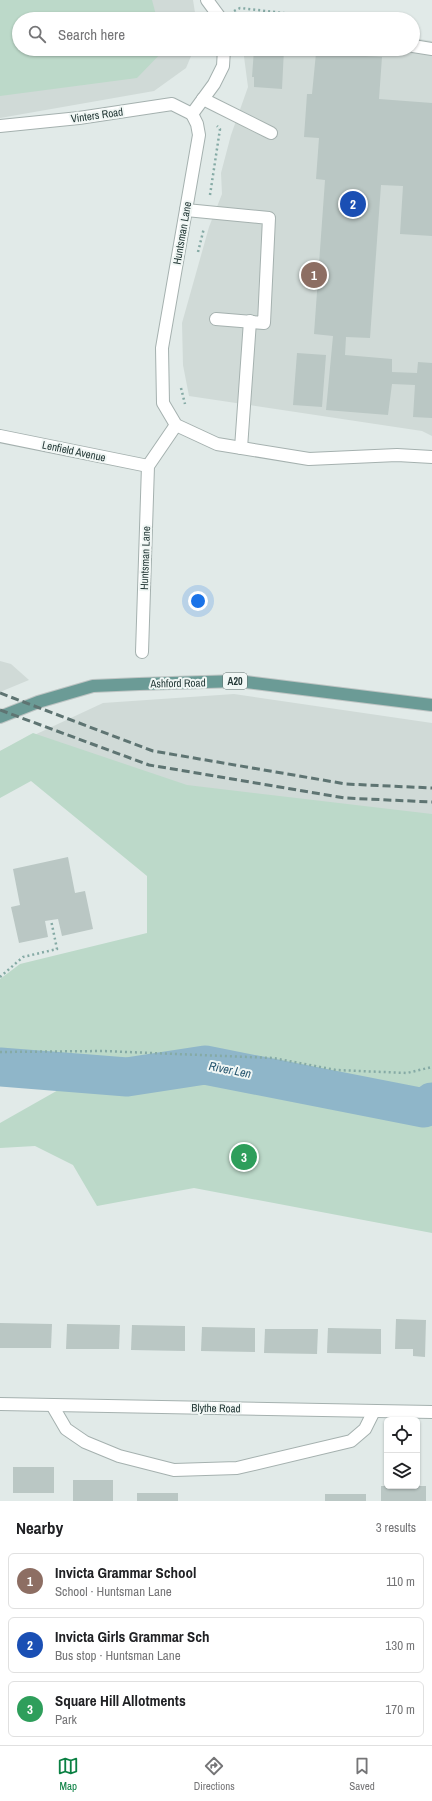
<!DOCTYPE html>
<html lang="en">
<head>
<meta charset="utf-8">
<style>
  body { margin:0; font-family:"Archivo Narrow",sans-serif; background:#f2f2f2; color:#202124 }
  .controls { position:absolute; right:12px; bottom:12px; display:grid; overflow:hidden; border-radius:6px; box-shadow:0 1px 3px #0004 }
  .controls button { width:36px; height:36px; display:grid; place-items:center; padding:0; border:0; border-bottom:1px solid #e0e0e0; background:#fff; color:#202124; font:20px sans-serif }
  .you { position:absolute; left:198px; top:601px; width:14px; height:14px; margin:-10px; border:3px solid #fff; border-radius:50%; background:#1a73e8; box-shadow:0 0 0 6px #1a73e833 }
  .badge { display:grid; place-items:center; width:26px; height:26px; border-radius:50%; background:#0b8043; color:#fff; font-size:13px; font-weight:700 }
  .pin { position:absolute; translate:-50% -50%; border:2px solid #fff; box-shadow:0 1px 4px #0006 }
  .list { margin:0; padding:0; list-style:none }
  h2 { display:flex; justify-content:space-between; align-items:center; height:52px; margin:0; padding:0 16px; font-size:17px }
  h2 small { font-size:13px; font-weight:400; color:#757577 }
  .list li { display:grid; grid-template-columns:26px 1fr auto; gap:12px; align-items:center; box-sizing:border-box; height:56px; margin:0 8px 8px; padding:0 8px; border:1px solid #e0e0e0; border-radius:6px }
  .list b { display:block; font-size:15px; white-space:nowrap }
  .list p { margin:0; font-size:13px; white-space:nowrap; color:#757577 }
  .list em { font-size:13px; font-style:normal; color:#757577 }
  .icon { flex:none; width:22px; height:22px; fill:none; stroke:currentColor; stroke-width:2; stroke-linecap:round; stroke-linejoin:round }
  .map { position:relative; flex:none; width:432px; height:1501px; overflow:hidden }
  .search { position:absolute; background:#fff; box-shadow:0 1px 3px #0004; left:12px; right:12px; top:12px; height:44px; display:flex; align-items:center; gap:10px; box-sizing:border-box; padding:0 14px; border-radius:22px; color:#757577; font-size:15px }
  .sheet { height:244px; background:#fff }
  nav { display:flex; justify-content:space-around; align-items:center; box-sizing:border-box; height:56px; border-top:1px solid #e0e0e0; background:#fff; font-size:11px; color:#757577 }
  nav a { display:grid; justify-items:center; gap:2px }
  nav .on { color:#0b8043 }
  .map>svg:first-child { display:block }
  .built { fill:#d0dad7 }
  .green { fill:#bcd9c9 }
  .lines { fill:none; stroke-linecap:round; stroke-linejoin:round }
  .river { stroke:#8fb6c9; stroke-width:39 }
  .building { fill:#bac7c4 }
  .service-casing { stroke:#a5b1af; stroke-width:14 }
  .minor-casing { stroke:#a5b1af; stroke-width:14 }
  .primary-casing { stroke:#bdc4c3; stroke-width:14 }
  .path { stroke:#85aaa5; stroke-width:2.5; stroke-dasharray:2 3; stroke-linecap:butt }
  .service { stroke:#fff; stroke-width:12 }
  .minor { stroke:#fff; stroke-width:12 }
  .primary { stroke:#6b9b96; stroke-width:12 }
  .rail { stroke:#5e7472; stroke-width:3; stroke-dasharray:8 4; stroke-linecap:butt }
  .labels { text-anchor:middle; stroke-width:4; stroke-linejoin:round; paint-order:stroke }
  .shield { fill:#f1f7f5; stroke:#627270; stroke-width:1 }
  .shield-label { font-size:10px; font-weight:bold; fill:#243937 }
  .street-label { font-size:11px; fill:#243937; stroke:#f1f7f5 }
  .water-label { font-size:12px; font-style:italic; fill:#25556e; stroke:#f1f7f5 }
</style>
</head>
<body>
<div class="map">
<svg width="432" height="1501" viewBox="0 0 432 1501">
  <rect width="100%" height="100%" fill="#e1eae8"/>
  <g class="built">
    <polygon points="0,0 193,0 196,19 19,19 19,49 194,49 186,68 154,91 0,118"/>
    <polygon points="413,38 432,41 432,436 422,431 189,396 183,365 182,323 209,227 222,194 221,173 231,135 248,87 243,49 413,49"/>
    <polygon points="0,661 11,664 29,680 0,692"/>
    <polygon points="234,694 432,723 432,858 0,751 103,703"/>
  </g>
  <g class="green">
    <polygon points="0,0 152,0 157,19 19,19 19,49 164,50 137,78 0,96"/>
    <polygon points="33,733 187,785 432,814 432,1233 194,1188 97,1206 73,1165 35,1146 0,1148 0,1123 60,1089 106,1082 155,1079 71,1061 0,1067 0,979 20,964 147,933 147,876 31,781 0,798 0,751"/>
  </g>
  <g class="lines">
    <polyline class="river" points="0,1067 127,1077 205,1065 424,1108 432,1102"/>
  </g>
  <g class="building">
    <polygon points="254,49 284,49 282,89 254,87 254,77 252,77"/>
    <polygon points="316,53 382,57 379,99 432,103 432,236 400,234 403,186 381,185 370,338 346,337 345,355 392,359 392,372 417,373 418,362 432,363 432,418 413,417 415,385 392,384 388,415 326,410 333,336 314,334 325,180 316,179 319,138 304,137 307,94 312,94"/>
    <polygon points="297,353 326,355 322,407 293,405"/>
    <polygon points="68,857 75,893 85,891 93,929 62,936 58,919 45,921 48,937 19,943 11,907 20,905 13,869"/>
    <polygon points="396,1319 426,1320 425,1357 413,1356 413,1349 395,1349"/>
    <polygon points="0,1323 52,1324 51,1348 0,1348"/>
    <polygon points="67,1324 120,1325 119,1349 66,1349"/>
    <polygon points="132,1325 185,1326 185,1351 131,1350"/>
    <polygon points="202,1327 255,1328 255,1352 201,1351"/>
    <polygon points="328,1328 381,1329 381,1354 327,1353"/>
    <polygon points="265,1329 318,1329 317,1354 264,1353"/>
    <rect x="13" y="1467" width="41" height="26"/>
    <rect x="73" y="1480" width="40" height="21"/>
    <rect x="381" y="1486" width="45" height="15"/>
    <rect x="137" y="1493" width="41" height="8"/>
    <rect x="325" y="1494" width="41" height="7"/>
  </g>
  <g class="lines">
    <g class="service-casing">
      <g id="service">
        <polyline points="413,46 432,49"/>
        <polyline points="203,99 271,133"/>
        <polyline points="186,210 269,218 264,323 216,319"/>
        <polyline points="241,448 250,321"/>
        <polyline points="52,1405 66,1429 85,1442 119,1456 174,1470 237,1468 351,1441 365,1429 374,1411"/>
      </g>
    </g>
    <g class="minor-casing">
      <g id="minor">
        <polyline points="207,0 221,19"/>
        <polyline points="192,114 197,124 199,135 162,348 163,403 176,425 217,444 309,459 397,455 432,457"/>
        <polyline points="192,114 214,84 223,66 224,49"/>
        <polyline points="0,126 79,118 172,104 192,114"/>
        <polyline points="0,436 148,466"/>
        <polyline points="142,652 148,466 176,425"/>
        <polyline points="0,1404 432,1412"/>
      </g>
    </g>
    <g class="primary-casing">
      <polyline id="primary" points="0,717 38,702 93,686 139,684 238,681 432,705"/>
    </g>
    <g class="path">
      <polyline points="234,11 240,8 335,19"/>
      <polyline points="210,195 220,129 217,126"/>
      <polyline points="198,252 204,228"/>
      <polyline points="181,388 185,404"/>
      <polyline points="0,977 23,957 57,949 51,920"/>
      <polyline points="0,1052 103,1051 273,1058 336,1070 407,1073 432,1067"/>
    </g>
    <use href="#service" class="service"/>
    <use href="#minor" class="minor"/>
    <use href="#primary" class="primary"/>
    <g class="rail">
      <polyline points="0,693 153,751 346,784 432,788"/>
      <polyline points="0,710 149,765 345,798 432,802"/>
    </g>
  </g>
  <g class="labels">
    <rect class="shield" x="223" y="673" width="24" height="16" rx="3"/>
    <g class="shield-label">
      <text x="235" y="685">A20</text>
    </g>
    <g class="street-label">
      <text transform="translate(97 115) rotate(-8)" y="4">Vinters Road</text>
      <text transform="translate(182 233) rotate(-80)" y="4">Huntsman Lane</text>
      <text transform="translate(74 451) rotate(12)" y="4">Lenfield Avenue</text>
      <text transform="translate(145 558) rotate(-88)" y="4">Huntsman Lane</text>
      <text transform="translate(178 683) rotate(-1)" y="4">Ashford Road</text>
      <text transform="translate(216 1408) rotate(1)" y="4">Blythe Road</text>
    </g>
    <g class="water-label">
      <text transform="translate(230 1070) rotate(11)" y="4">River Len</text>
    </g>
  </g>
</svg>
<div class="controls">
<button><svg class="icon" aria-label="locate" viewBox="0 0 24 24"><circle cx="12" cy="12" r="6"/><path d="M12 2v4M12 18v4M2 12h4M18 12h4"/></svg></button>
<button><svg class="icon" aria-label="layers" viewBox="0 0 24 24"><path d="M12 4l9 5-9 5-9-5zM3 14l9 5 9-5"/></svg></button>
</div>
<div class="you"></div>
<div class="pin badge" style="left:314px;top:275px;background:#8d6e63">1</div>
<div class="pin badge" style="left:353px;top:204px;background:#1a4fb4">2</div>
<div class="pin badge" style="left:244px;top:1157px;background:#2e9e5b">3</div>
<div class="search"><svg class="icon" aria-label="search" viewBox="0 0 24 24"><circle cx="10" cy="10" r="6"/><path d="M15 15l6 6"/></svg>Search here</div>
</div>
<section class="sheet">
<h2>Nearby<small>3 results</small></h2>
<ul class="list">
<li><span class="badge" style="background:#8d6e63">1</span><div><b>Invicta Grammar School</b><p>School · Huntsman Lane</p></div><em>110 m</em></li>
<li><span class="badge" style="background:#1a4fb4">2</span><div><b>Invicta Girls Grammar Sch</b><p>Bus stop · Huntsman Lane</p></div><em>130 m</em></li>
<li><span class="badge" style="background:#2e9e5b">3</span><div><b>Square Hill Allotments</b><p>Park</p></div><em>170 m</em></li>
</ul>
</section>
<nav>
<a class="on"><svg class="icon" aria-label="map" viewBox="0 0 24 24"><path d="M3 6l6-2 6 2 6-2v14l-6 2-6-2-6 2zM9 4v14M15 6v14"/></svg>Map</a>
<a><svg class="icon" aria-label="directions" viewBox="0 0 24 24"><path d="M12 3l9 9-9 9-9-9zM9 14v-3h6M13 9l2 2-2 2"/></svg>Directions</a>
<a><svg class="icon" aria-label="saved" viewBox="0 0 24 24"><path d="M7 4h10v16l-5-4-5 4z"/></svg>Saved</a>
</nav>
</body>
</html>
